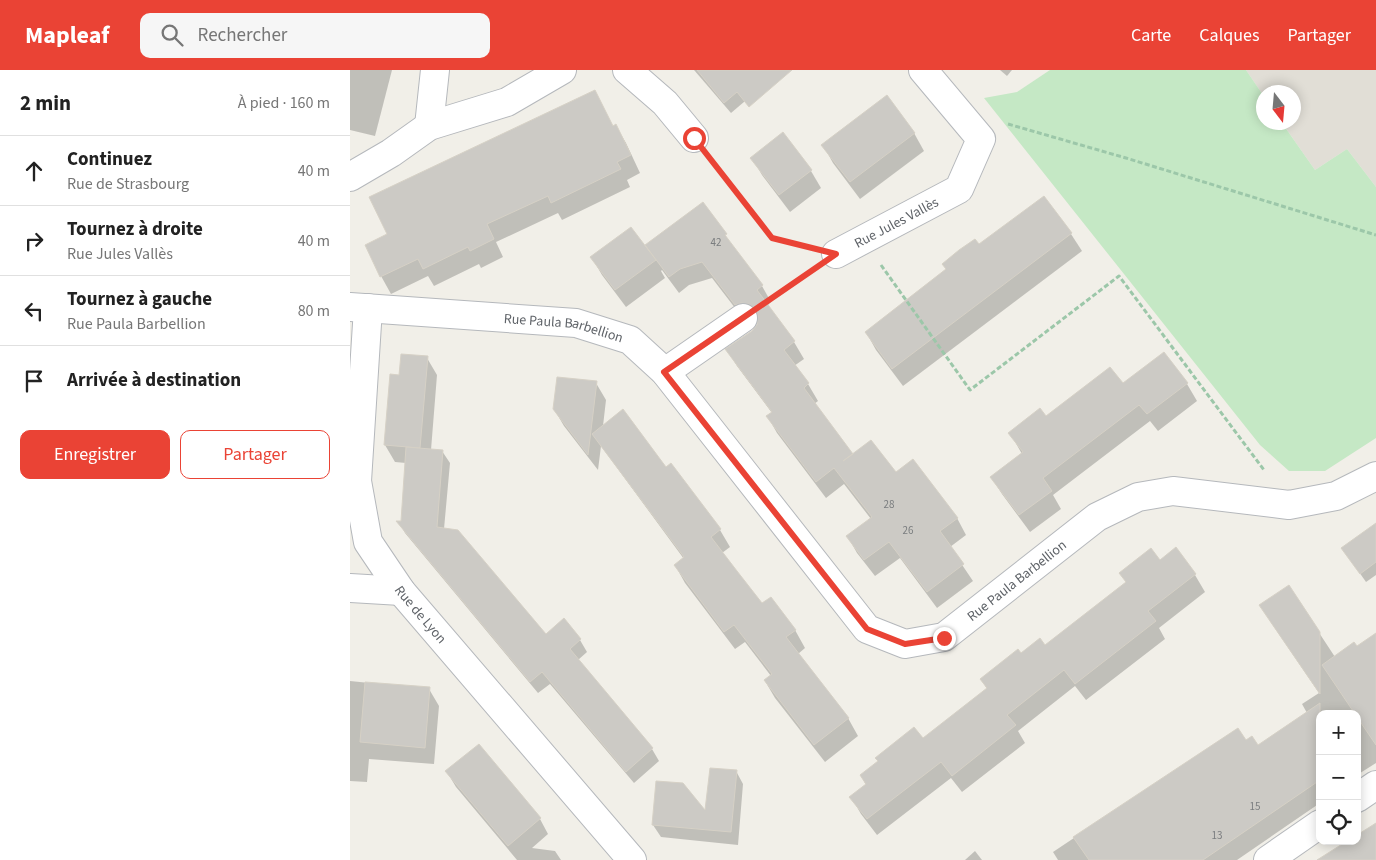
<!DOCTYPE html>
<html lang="fr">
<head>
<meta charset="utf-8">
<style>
  body { margin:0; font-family:"Source Sans 3",sans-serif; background:#f6f6f6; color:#222 }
  .controls { position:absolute; right:15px; bottom:15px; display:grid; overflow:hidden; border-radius:10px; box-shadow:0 2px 12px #0003 }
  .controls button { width:45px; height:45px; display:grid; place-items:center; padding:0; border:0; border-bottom:1px solid #e0e0e0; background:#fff; color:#222; font:25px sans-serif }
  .compass { position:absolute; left:906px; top:15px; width:45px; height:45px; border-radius:50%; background:#fff; box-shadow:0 2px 12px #0003; rotate:164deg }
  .stop { position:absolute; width:15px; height:15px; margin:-11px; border:4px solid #ea4335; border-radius:50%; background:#fff }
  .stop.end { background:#ea4335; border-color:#fff; box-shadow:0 1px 5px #0008 }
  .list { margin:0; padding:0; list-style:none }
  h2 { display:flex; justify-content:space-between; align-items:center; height:65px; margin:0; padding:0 20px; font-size:21px }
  h2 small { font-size:16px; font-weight:400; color:#767676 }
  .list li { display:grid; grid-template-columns:32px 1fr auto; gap:15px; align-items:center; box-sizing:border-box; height:70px; padding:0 20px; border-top:1px solid #e0e0e0 }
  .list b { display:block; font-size:19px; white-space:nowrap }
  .list p { margin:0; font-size:16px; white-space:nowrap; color:#767676 }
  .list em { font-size:16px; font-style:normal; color:#767676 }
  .actions { display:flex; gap:10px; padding:15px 20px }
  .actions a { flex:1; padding:11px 0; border:1px solid #ea4335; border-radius:10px; text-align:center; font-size:18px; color:#ea4335 }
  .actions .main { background:#ea4335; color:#fff }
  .icon { flex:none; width:28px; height:28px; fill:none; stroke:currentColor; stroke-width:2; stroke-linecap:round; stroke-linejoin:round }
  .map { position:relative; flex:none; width:1026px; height:790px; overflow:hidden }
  header { display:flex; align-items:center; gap:30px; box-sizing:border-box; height:70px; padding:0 25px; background:#ea4335; color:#fff }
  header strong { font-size:24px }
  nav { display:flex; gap:28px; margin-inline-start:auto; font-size:18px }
  .search { width:350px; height:45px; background:#f6f6f6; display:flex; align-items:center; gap:12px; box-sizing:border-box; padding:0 18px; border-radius:10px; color:#767676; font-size:19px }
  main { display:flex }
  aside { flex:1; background:#fff }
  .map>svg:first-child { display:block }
  .education { fill:#e1ded6 }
  .green { fill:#c5e8c5 }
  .shadow { fill:#0003 }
  .building { fill:#cccac5; stroke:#d6d1c6 }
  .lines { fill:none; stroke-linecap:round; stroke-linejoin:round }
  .minor-casing { stroke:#b5b8bc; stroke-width:30 }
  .path { stroke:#9cc7a9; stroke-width:3; stroke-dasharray:5 2.5; stroke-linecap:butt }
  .minor { stroke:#fff; stroke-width:28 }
  .route { stroke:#ea4335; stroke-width:6 }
  .labels { text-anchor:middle; stroke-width:5; stroke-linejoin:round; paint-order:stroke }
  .number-label { font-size:11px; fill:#7a7d7f }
  .street-label { font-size:14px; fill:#5f6368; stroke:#fff }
</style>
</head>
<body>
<header>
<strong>Mapleaf</strong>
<div class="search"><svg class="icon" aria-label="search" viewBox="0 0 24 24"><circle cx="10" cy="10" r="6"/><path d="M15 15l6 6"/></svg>Rechercher</div>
<nav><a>Carte</a><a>Calques</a><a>Partager</a></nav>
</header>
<main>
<aside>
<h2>2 min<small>À pied · 160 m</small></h2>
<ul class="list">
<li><svg class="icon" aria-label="ahead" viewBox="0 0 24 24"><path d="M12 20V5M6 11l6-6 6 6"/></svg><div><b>Continuez</b><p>Rue de Strasbourg</p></div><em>40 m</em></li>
<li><svg class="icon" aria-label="right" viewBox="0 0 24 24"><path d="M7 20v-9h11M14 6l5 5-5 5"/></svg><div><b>Tournez à droite</b><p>Rue Jules Vallès</p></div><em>40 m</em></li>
<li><svg class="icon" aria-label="left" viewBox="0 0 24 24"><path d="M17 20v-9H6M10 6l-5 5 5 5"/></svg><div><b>Tournez à gauche</b><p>Rue Paula Barbellion</p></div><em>80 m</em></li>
<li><svg class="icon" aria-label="arrive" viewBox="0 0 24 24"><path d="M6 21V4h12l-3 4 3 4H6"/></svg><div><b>Arrivée à destination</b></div></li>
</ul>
<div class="actions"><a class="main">Enregistrer</a><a>Partager</a></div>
</aside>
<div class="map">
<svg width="1026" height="790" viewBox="0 0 1026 790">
  <rect width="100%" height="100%" fill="#f1efe8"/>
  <polygon class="education" points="896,0 1026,0 1026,117 997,79 965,100 932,53 944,52 944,22 914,22 913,25"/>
  <polygon class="green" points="700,0 896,0 913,25 914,52 932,53 965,100 997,79 1026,117 1026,368 975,401 939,401 910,375 634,28 667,22"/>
  <g class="shadow">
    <polygon points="0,0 42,0 25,66 0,60"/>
    <polygon points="344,0 394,0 408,20 381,43"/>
    <polygon points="650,0 662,0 657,6"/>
    <polygon points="245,21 263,57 266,56 276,73 290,103 277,110 280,117 212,150 208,143 146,172 153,187 131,198 129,194 84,216 78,206 41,224 31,206 39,165"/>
    <polygon points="564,63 574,81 510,129 483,93 473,75"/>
    <polygon points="402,88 461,101 471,118 440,142 412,105"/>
    <polygon points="694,127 721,164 732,181 553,316 526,280 516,262"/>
    <polygon points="375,165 384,179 412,216 421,232 417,236 444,272 454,289 444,296 458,314 468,331 464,334 503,386 545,404 607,448 616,465 600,477 623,511 587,538 550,488 525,506 507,483 498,467 521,449 494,414 476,428 427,363 418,347 422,343 387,296 377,280 403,262 408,256 409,250 401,249 395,251 362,208 339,215 329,223 312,200 311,201 315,208 276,237 252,205 242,188 299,183"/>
    <polygon points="814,284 837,314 847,331 808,361 800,351 703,425 711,439 680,462 652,424 641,407 672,384 660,363 773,315"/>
    <polygon points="77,288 87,305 81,380 92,381 100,393 94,459 195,566 214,550 230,570 237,582 228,590 302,679 309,691 284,713 200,614 188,623 55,463 49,452 52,453 56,393 45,392 35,375 50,306"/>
    <polygon points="246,313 256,330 253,356 316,398 321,395 370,460 380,477 372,483 412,535 445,560 455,578 448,584 498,648 508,666 475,692 425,628 415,611 421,606 395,572 385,579 335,513 325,495 334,489 251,376 248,400 214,356 204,339"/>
    <polygon points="1026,455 1026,505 1016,512 993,479"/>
    <polygon points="826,479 845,505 855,522 809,558 815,569 736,630 725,616 668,661 675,673 612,722 601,708 527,765 511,744 501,727 516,715 511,706 529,692 526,688 572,670 637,619 631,609 671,585 695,577 777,513 771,504 810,491"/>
    <polygon points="939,517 985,587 1006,578 1026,565 1026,693 1007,705 1007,644 970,644 970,733 887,790 708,790 703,782 887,659 896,671 908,677 957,643 952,634 969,623 920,551"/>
    <polygon points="0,611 79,619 89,636 84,694 19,689 17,712 0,711"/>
    <polygon points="386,701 393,714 388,775 311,767 303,755 356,743"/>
    <polygon points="97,702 190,749 198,764 182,778 205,781 211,790 167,790 106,717"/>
    <polygon points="625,781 632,790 615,790"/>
  </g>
  <g class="building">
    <polygon points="347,0 442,0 399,37 387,22 374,33"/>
    <polygon points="245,20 263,56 266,54 281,85 267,92 271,99 201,133 198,126 137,154 144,169 120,181 118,177 73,199 68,189 30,207 15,175 37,164 19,127"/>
    <polygon points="537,25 565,63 500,112 471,75"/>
    <polygon points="433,62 462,100 429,125 400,88"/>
    <polygon points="694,126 722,163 542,299 515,262 596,199 592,194 609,180 625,169 629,174"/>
    <polygon points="353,132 377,164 375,165 413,215 407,220 445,271 434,280 459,313 454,318 503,384 493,391 521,370 546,402 563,389 608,448 590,461 614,494 577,522 539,472 514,490 496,466 522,447 484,398 466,412 416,346 422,342 375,279 402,261 407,255 408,246 406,239 399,234 391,233 385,235 352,192 330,199 319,207 295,175"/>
    <polygon points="281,157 306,190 265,220 240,187"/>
    <polygon points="814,282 838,313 797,344 789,335 693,408 702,421 669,445 640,407 673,382 658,363 690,338 696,346 760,297 773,313"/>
    <polygon points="51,284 78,286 70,378 34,375 40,304 49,305"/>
    <polygon points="207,307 247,311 238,385 203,339"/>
    <polygon points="273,339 316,397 321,393 371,459 361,467 387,501 412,533 421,527 446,560 436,567 499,648 464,675 414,610 422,604 384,555 374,562 324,495 334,487 242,364"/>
    <polygon points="56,377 93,380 87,457 108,460 196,564 214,548 231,569 220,579 303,678 276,702 192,602 180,612 46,451 51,451"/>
    <polygon points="1026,453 1026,492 1010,504 991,478"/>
    <polygon points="826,477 846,504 798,541 806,551 725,614 714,600 657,645 666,655 602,706 591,692 517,749 499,727 516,714 510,705 528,691 525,688 564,657 573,668 637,618 630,609 668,579 671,583 690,568 695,575 776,512 769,503 801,478 810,490"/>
    <polygon points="939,515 970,562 970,624 909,535"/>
    <polygon points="1026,563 1026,675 1007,647 1007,644 1005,644 972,595 1004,572 1007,576"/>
    <polygon points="15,612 80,617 75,678 10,672"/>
    <polygon points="970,633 970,710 853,790 739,790 723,767 888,658 896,670 902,666 908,675"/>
    <polygon points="129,674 191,748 158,776 95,701"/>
    <polygon points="360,698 387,700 381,762 302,755 306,711 333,713 355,740"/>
    <polygon points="1026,753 1026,790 967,790 997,771 1007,771 1007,765"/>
  </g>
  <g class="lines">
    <g class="minor-casing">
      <g id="minor">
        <polyline points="277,0 315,33 344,68"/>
        <polyline points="79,56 85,0"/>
        <polyline points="0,107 41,83 79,56 157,32 212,0"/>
        <path id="s1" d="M486 184 609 119 631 69 573 0"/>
        <path id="s2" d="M0 237 226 253 280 270 315 302 517 559 555 574 594 567 747 447 788 427 823 421 939 435 986 426 1026 406"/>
        <path id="s3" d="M18 238 7 411 18 472 51 521 282 790"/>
        <polyline points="315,302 393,248"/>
        <polyline points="0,518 51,521"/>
        <polyline points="1007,728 1026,715"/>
        <polyline points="918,790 970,754"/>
      </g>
    </g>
    <g class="path">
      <polyline points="658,54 776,88 1026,165"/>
      <polyline points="362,92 422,167 456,176"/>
      <polyline points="531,195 620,320 769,206 914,400"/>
      <polyline points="418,231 460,202"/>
    </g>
    <use href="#minor" class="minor"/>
  </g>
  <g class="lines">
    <polyline class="route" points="344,68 422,168 486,184 314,302 517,559 555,574 594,568"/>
  </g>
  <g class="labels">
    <g class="number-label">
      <text x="366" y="176">42</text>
      <text x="539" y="438">28</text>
      <text x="558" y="464">26</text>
      <text x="905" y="740">15</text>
      <text x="867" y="769">13</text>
    </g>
    <g class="street-label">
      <text dy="5" stroke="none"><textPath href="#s1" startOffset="68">Rue Jules Vallès</textPath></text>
      <text dy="5" stroke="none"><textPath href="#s2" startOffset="215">Rue Paula Barbellion</textPath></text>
      <text dy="5" stroke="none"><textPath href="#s2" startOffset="830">Rue Paula Barbellion</textPath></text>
      <text dy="5" stroke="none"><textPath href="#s3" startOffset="325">Rue de Lyon</textPath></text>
    </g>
  </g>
</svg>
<div class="controls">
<button>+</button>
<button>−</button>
<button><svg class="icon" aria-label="locate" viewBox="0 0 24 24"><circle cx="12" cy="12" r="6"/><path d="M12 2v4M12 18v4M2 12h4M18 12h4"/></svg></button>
</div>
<svg class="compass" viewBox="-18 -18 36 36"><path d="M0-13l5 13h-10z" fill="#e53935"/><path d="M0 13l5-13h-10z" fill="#767676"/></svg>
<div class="stop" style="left:344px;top:68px"></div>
<div class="stop end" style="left:594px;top:568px"></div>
</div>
</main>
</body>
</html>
